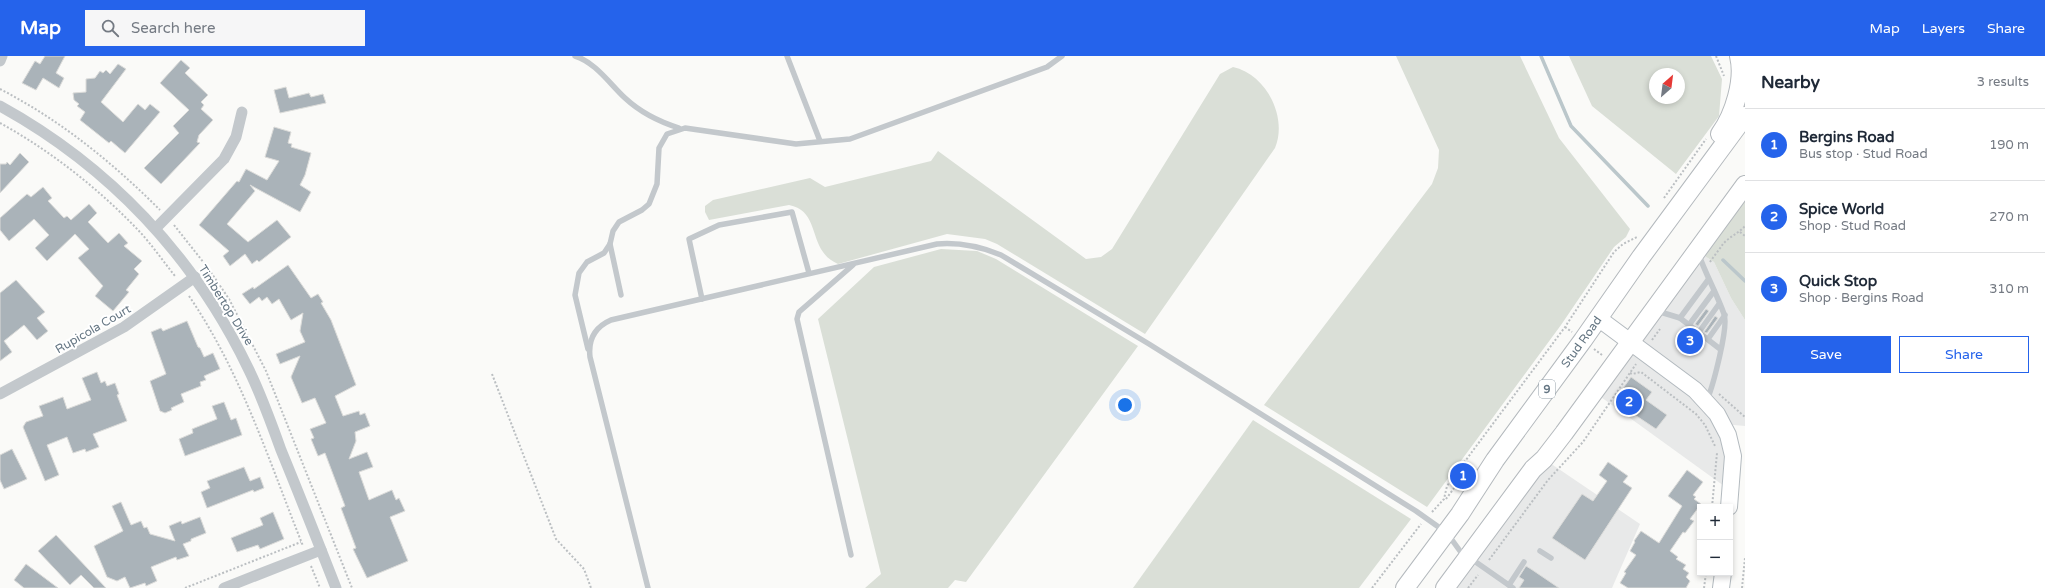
<!DOCTYPE html>
<html lang="en">
<head>
<meta charset="utf-8">
<style>
  body { margin:0; font-family:"Varela Round",sans-serif; background:#f6f6f7; color:#1f2937 }
  .controls { position:absolute; right:12px; bottom:12px; display:grid; overflow:hidden; border-radius:0px; box-shadow:0 2px 6px #0003 }
  .controls button { width:36px; height:36px; display:grid; place-items:center; padding:0; border:0; border-bottom:1px solid #e0e1e3; background:#fff; color:#1f2937; font:20px sans-serif }
  .compass { position:absolute; left:1649px; top:12px; width:36px; height:36px; border-radius:50%; background:#fff; box-shadow:0 2px 6px #0003; rotate:28deg }
  .you { position:absolute; left:1125px; top:349px; width:14px; height:14px; margin:-10px; border:3px solid #fff; border-radius:50%; background:#1a73e8; box-shadow:0 0 0 6px #1a73e833 }
  .badge { display:grid; place-items:center; width:26px; height:26px; border-radius:50%; background:#2563eb; color:#fff; font-size:13px; font-weight:700 }
  .pin { position:absolute; translate:-50% -50%; border:2px solid #fff; box-shadow:0 1px 4px #0006 }
  .list { margin:0; padding:0; list-style:none }
  h2 { display:flex; justify-content:space-between; align-items:center; height:52px; margin:0; padding:0 16px; font-size:17px }
  h2 small { font-size:13px; font-weight:400; color:#747a83 }
  .list li { display:grid; grid-template-columns:26px 1fr auto; gap:12px; align-items:center; box-sizing:border-box; height:72px; padding:0 16px; border-top:1px solid #e0e1e3 }
  .list b { display:block; font-size:15px; white-space:nowrap }
  .list p { margin:0; font-size:13px; white-space:nowrap; color:#747a83 }
  .list em { font-size:13px; font-style:normal; color:#747a83 }
  .actions { display:flex; gap:8px; padding:12px 16px }
  .actions a { flex:1; padding:9px 0; border:1px solid #2563eb; border-radius:0px; text-align:center; font-size:14px; color:#2563eb }
  .actions .main { background:#2563eb; color:#fff }
  .icon { flex:none; width:22px; height:22px; fill:none; stroke:currentColor; stroke-width:2; stroke-linecap:round; stroke-linejoin:round }
  .map { position:relative; flex:none; width:1745px; height:532px; overflow:hidden }
  header { display:flex; align-items:center; gap:24px; box-sizing:border-box; height:56px; padding:0 20px; background:#2563eb; color:#fff }
  header strong { font-size:19px }
  nav { display:flex; gap:22px; margin-inline-start:auto; font-size:14px }
  .search { width:280px; height:36px; background:#f6f6f7; display:flex; align-items:center; gap:10px; box-sizing:border-box; padding:0 14px; border-radius:0px; color:#747a83; font-size:15px }
  main { display:flex }
  aside { flex:1; background:#fff }
  .map>svg:first-child { display:block }
  .built { fill:#e8e9e9 }
  .green { fill:#dadfd7; fill-rule:evenodd }
  .lines { fill:none; stroke-linecap:round; stroke-linejoin:round }
  .stream { stroke:#bbc7cb; stroke-width:3.5 }
  .building { fill:#aab3b9; stroke:#dcdcda }
  .secondary-casing { stroke:#b3babf; stroke-width:18 }
  .trunk-casing { stroke:#b4b9bd; stroke-width:20 }
  .path { stroke:#bbbfc2; stroke-width:2; stroke-dasharray:2 2; stroke-linecap:butt }
  .service { stroke:#c3c8cc; stroke-width:5.5 }
  .minor { stroke:#c3c8cc; stroke-width:11 }
  .secondary { stroke:#fff; stroke-width:16 }
  .trunk { stroke:#fff; stroke-width:18 }
  .labels { text-anchor:middle; stroke-width:4; stroke-linejoin:round; paint-order:stroke }
  .shield { fill:#fff; stroke:#939fa8; stroke-width:1 }
  .shield-label { font-size:11px; font-weight:bold; fill:#657683 }
  .street-label { font-size:12px; fill:#657683; stroke:#fff }
</style>
</head>
<body>
<header>
<strong>Map</strong>
<div class="search"><svg class="icon" aria-label="search" viewBox="0 0 24 24"><circle cx="10" cy="10" r="6"/><path d="M15 15l6 6"/></svg>Search here</div>
<nav><a>Map</a><a>Layers</a><a>Share</a></nav>
</header>
<main>
<div class="map">
<svg width="1745" height="532" viewBox="0 0 1745 532">
  <rect width="100%" height="100%" fill="#fafaf8"/>
  <g class="built">
    <polygon points="1697,195 1714,206 1731,242 1745,264 1745,370 1723,368 1731,435 1594,336"/>
    <polygon points="1544,403 1640,468 1612,532 1445,532"/>
  </g>
  <g class="green">
    <polygon points="1396,0 1520,0 1559,82 1630,173 1626,181 1614,191 1561,269 1427,451 1264,349 1432,128 1438,112 1439,94"/>
    <path d="M1569 0H1711L1722 23 1719 60 1676 118 1592 50ZM1655 18H1679V42H1655Z"/>
    <path d="M1233 11C1266 18 1288 61 1275 92L1145 278 997 188 985 183 947 178 838 208C832 205 827 202 823 196 811 179 815 154 789 149L709 164 705 156V150L713 144 810 122 825 131 931 105 938 95 1086 203 1101 201 1112 193 1220 18Z"/>
    <polygon points="1745,129 1745,264 1731,242 1714,206 1697,195"/>
    <polygon points="941,193 977,195 996,203 1138,290 966,526 955,524 948,532 865,532 881,518 818,263 874,211"/>
    <polygon points="1253,364 1411,463 1359,532 1133,532"/>
  </g>
  <g class="lines">
    <g class="stream">
      <polyline points="1541,0 1571,70 1648,150"/>
      <polyline points="1723,204 1745,225"/>
    </g>
  </g>
  <g class="building">
    <polygon points="45,0 65,0 56,17 64,22 59,32 43,22 36,34 22,27 35,5 40,8"/>
    <polygon points="181,4 190,12 185,17 208,39 201,46 204,49 201,53 213,64 199,79 197,86 200,87 161,128 144,112 179,77 173,70 189,54 160,27"/>
    <polygon points="118,8 126,13 101,46 123,66 138,48 145,54 150,48 160,56 125,97 111,85 109,87 80,64 85,56 77,50 79,48 74,44 73,37 86,36 86,23 95,22 100,15 103,17 106,14 110,18"/>
    <polygon points="286,31 289,42 309,37 311,41 323,38 326,47 280,57 274,34"/>
    <polygon points="274,71 291,76 288,87 292,88 291,91 311,97 305,119 300,129 311,136 300,156 250,129 255,135 227,168 248,186 277,164 291,181 259,206 257,204 252,208 245,198 230,210 223,200 229,195 199,169 237,125 239,126 246,113 267,124 279,105 265,101"/>
    <polygon points="20,97 29,106 0,137 0,108 6,108 7,106 10,109"/>
    <polygon points="43,131 52,142 48,145 64,162 67,160 71,164 89,148 97,157 88,166 108,187 119,177 128,187 124,190 142,205 134,213 139,218 126,234 129,236 113,255 95,240 103,230 78,202 89,193 75,178 47,205 35,192 49,179 34,163 9,185 0,174 0,162 27,138 31,141"/>
    <polygon points="288,209 311,242 318,238 323,246 321,247 331,264 356,329 335,340 343,360 359,355 360,359 365,357 370,370 355,376 356,385 349,403 367,396 373,411 359,416 369,444 392,434 396,444 399,442 405,455 390,461 408,505 367,522 353,493 356,492 341,452 345,450 325,397 318,400 311,383 314,382 310,373 326,367 315,342 302,347 291,321 300,300 280,308 276,298 305,286 300,275 303,257 291,264 279,243 272,248 267,241 262,245 259,241 250,248 242,238 253,231 254,233"/>
    <polygon points="16,224 45,256 37,262 48,275 37,284 24,269 4,285 12,296 0,305 0,237"/>
    <polygon points="1706,253 1709,255 1698,270 1695,268"/>
    <polygon points="1715,260 1718,262 1707,277 1704,276"/>
    <polygon points="187,265 198,291 200,292 204,301 213,297 220,313 204,320 206,324 200,326 201,330 181,338 184,346 171,352 172,354 165,357 160,355 150,325 166,318 151,276 161,272 163,275"/>
    <polygon points="1685,271 1704,286 1696,298 1677,284 1685,273"/>
    <polygon points="97,316 101,327 105,325 107,330 115,327 119,338 117,339 127,365 93,378 99,391 86,396 85,393 73,397 67,381 47,389 59,419 45,425 23,371 26,366 43,360 39,350 50,346 63,341 67,353 91,344 82,322"/>
    <polygon points="1631,321 1652,336 1646,344 1667,359 1656,373 1614,345"/>
    <polygon points="224,346 231,364 236,362 242,379 185,400 179,383 193,377 192,373 217,363 212,350"/>
    <polygon points="12,393 27,423 4,433 0,424 0,399"/>
    <polygon points="1608,406 1628,420 1623,426 1632,432 1585,504 1552,482 1582,438 1593,445 1607,425 1599,419"/>
    <polygon points="244,411 250,425 260,421 264,432 254,436 253,434 207,452 201,436 210,432 207,425"/>
    <polygon points="1687,414 1703,426 1693,439 1696,441 1694,443 1701,448 1690,463 1694,465 1685,477 1683,476 1670,495 1678,501 1676,503 1686,509 1683,513 1689,517 1686,521 1690,525 1686,532 1628,532 1620,527 1626,517 1624,516 1636,499 1630,495 1635,486 1634,485 1641,475 1659,487 1682,450 1668,440"/>
    <polygon points="121,446 131,469 141,465 144,472 147,471 150,478 175,485 169,470 181,465 182,468 200,461 206,477 191,483 191,485 183,488 189,500 177,504 176,501 151,511 157,525 146,530 145,527 130,532 125,521 117,525 107,521 94,490 123,475 112,450"/>
    <polygon points="273,456 284,483 260,493 258,489 237,496 231,482 263,469 260,462"/>
    <polygon points="56,479 106,532 94,532 81,519 70,529 38,495"/>
    <polygon points="26,508 58,532 24,532 14,524"/>
    <polygon points="1526,510 1531,513 1559,532 1519,532 1524,524 1519,521"/>
  </g>
  <g class="lines">
    <g class="secondary-casing">
      <g id="secondary">
        <polyline points="1598,262 1695,334 1717,358 1728,379 1733,400 1729,451"/>
        <polyline points="1721,532 1723,517"/>
      </g>
    </g>
    <g class="trunk-casing">
      <g id="trunk">
        <path d="M1720 78C1734 59 1745 24 1739 0"/>
        <path id="s1" d="M1405 532 1460 458 1495 404 1583 284 1641 201 1745 60"/>
        <polyline points="1445,532 1533,413 1544,403 1564,377 1745,129"/>
      </g>
    </g>
    <g class="path">
      <polyline points="1716,0 1724,20"/>
      <path d="M0 33C60 64 112 106 160 154"/>
      <path d="M0 67C51 95 99 133 139 175 152 189 163 205 175 220"/>
      <polyline points="1664,142 1706,83"/>
      <polyline points="174,169 208,212 229,243 266,315 352,532"/>
      <polyline points="1740,176 1745,180"/>
      <path d="M1710 206C1714 200 1719 194 1723 188 1729 181 1739 177 1745 170"/>
      <path d="M189 240C241 316 269 405 303 490"/>
      <polyline points="1565,271 1572,276"/>
      <polyline points="1652,284 1660,273"/>
      <polyline points="1594,293 1602,299"/>
      <polyline points="1630,317 1632,318 1641,316 1696,358 1705,369 1715,390"/>
      <polyline points="492,318 556,483 584,513 591,532"/>
      <polyline points="1719,338 1745,361"/>
      <polyline points="1446,443 1463,420 1457,416"/>
      <polyline points="1712,451 1717,397"/>
      <polyline points="1432,456 1444,443 1447,430 1457,416 1565,271 1614,196 1623,188 1637,181"/>
      <polyline points="1489,504 1548,424 1583,386 1636,308"/>
      <polyline points="311,510 320,532"/>
      <polyline points="185,532 301,486"/>
      <polyline points="1372,532 1421,468"/>
      <polyline points="1468,532 1478,519"/>
      <polyline points="1704,532 1706,517"/>
      <polyline points="1742,532 1745,502"/>
    </g>
    <g class="service">
      <path d="M575 0C595 6 610 28 625 42 640 56 660 66 679 72"/>
      <polyline points="787,0 820,85"/>
      <polyline points="610,188 621,239"/>
      <path d="M1699 199C1706 219 1717 238 1724 258 1729 270 1713 330 1707 344"/>
      <polyline points="702,243 689,183 719,169 792,156 809,217"/>
      <polyline points="1657,255 1680,262 1720,293"/>
      <polyline points="1680,262 1708,224"/>
      <polyline points="1689,269 1714,235"/>
      <polyline points="1699,276 1719,248"/>
      <polyline points="1708,283 1725,259"/>
      <polyline points="588,293 575,239 579,217 587,206 604,197 610,188 613,175 619,166 642,154 649,148 657,128 659,92 667,78 685,72 796,88 850,83 1047,11 1062,0"/>
      <polyline points="1540,495 1551,502"/>
      <polyline points="851,499 797,263 799,256 853,209"/>
      <polyline points="1509,529 1524,506"/>
      <path d="M648 532 590 301C588 284 595 271 611 264L937 188C960 186 979 190 1001 199L1149 288 1416 455 1447 477 1460 495 1513 532"/>
    </g>
    <g class="minor">
      <polyline points="0,5 2,0"/>
      <path d="M0 50C109 110 194 200 248 312 261 338 271 366 281 394 300 440 318 486 336 532"/>
      <polyline points="156,172 224,103 236,81 242,56"/>
      <polyline points="0,338 124,271 195,221"/>
      <polyline points="224,532 321,494"/>
    </g>
    <use href="#secondary" class="secondary"/>
    <use href="#trunk" class="trunk"/>
  </g>
  <g class="labels">
    <rect class="shield" x="1539" y="324" width="16" height="18" rx="3"/>
    <g class="shield-label">
      <text x="1547" y="337">9</text>
    </g>
    <g class="street-label">
      <text transform="translate(226 249) rotate(58)" y="4">Timbertop Drive</text>
      <text transform="translate(93 273) rotate(-30)" y="4">Rupicola Court</text>
      <text dy="4" stroke="none"><textPath href="#s1" startOffset="303">Stud Road</textPath></text>
    </g>
  </g>
</svg>
<div class="controls">
<button>+</button>
<button>−</button>
</div>
<svg class="compass" viewBox="-18 -18 36 36"><path d="M0-13l5 13h-10z" fill="#e53935"/><path d="M0 13l5-13h-10z" fill="#747a83"/></svg>
<div class="you"></div>
<div class="pin badge" style="left:1463px;top:420px">1</div>
<div class="pin badge" style="left:1629px;top:346px">2</div>
<div class="pin badge" style="left:1690px;top:285px">3</div>
</div>
<aside>
<h2>Nearby<small>3 results</small></h2>
<ul class="list">
<li><span class="badge">1</span><div><b>Bergins Road</b><p>Bus stop · Stud Road</p></div><em>190 m</em></li>
<li><span class="badge">2</span><div><b>Spice World</b><p>Shop · Stud Road</p></div><em>270 m</em></li>
<li><span class="badge">3</span><div><b>Quick Stop</b><p>Shop · Bergins Road</p></div><em>310 m</em></li>
</ul>
<div class="actions"><a class="main">Save</a><a>Share</a></div>
</aside>
</main>
</body>
</html>
